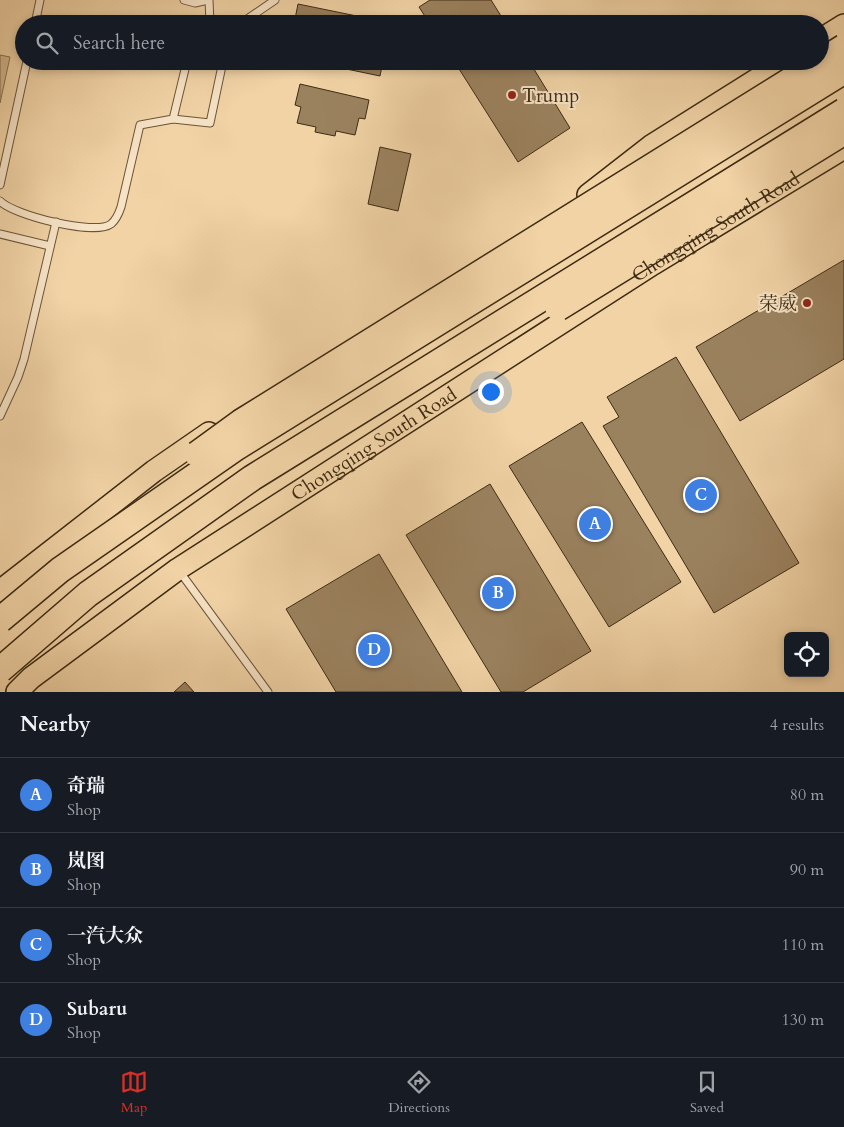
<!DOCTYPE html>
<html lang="en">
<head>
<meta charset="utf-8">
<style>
  body { margin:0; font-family:Cardo,"Noto Serif SC",serif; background:#242831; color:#f1f3f6 }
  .controls { position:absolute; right:15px; bottom:15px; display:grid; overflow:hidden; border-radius:8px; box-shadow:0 2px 8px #0003 }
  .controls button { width:45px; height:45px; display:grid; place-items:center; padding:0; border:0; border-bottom:1px solid #363941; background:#171b24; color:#f1f3f6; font:25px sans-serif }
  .you { position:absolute; left:490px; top:391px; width:18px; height:18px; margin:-12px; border:4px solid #fff; border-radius:50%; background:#1a73e8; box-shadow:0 0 0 8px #1a73e833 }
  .badge { display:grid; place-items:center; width:32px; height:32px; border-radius:50%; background:#d93025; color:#fff; font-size:16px; font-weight:700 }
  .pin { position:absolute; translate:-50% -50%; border:2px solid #fff; box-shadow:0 1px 5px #0006 }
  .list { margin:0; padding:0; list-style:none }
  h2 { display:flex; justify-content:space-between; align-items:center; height:65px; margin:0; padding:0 20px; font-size:21px }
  h2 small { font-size:16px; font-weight:400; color:#9ea1a6 }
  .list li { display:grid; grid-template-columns:32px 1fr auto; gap:15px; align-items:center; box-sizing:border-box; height:75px; padding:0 20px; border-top:1px solid #363941 }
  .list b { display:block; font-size:19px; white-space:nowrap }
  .list p { margin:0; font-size:16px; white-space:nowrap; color:#9ea1a6 }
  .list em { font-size:16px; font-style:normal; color:#9ea1a6 }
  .icon { flex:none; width:28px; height:28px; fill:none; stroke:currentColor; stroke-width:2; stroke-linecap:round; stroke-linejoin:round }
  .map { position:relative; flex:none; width:844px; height:692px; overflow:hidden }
  .search { position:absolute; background:#171b24; box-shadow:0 2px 8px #0003; left:15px; right:15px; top:15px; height:55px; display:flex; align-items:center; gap:12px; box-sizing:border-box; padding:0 18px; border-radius:28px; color:#9ea1a6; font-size:19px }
  .sheet { height:365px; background:#171b24 }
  nav { display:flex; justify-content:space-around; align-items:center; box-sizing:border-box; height:70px; border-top:1px solid #363941; background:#171b24; font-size:14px; color:#9ea1a6 }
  nav a { display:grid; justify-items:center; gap:2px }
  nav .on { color:#d93025 }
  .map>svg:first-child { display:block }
  .green { fill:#d3b68d; stroke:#887050 }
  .building { fill:#9b825f; stroke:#3e2b13 }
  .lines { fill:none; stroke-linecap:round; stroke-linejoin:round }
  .lane-casing { stroke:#6b5538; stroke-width:9 }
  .primary-casing { stroke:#3e2b13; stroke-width:24 }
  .lane { stroke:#f6e2c5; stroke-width:7 }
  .primary { stroke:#f1d3a6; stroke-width:21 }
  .highway-bridge-casing { stroke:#3e2b13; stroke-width:28; stroke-linecap:butt }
  .highway-bridge { stroke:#f1d3a6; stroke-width:25 }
  .poi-dot { fill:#8f2418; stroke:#f6e2c5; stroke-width:2 }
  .labels { text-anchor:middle; stroke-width:4; stroke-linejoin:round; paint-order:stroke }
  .poi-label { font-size:19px; fill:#3e2b13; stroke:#f6e2c5; text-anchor:start }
  .street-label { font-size:19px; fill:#3e2b13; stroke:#f6e2c5 }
</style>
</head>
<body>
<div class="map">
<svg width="844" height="692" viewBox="0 0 844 692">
  <rect width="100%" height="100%" fill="#f1d3a6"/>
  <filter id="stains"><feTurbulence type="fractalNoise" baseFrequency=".004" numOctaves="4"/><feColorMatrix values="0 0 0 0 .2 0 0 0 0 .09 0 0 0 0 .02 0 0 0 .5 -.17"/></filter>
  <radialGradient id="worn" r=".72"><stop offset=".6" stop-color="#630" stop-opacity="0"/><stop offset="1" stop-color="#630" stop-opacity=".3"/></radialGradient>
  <polygon class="green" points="0,55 10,57 0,103"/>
  <g class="building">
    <polygon points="430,0 491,0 506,24 430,24 419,7"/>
    <polygon points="298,4 391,23 391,24 294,24"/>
    <polygon points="308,61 383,61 380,76"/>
    <polygon points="454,61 529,61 570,128 518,162"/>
    <polygon points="300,84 369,100 365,119 359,118 355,135 336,131 335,136 315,132 316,127 297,123 301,107 295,105"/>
    <polygon points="380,147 411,154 398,211 368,204"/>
    <polygon points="844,260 844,359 740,421 696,347"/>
    <polygon points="676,357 799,563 714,613 603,426 619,417 607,397"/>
    <polygon points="582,422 681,582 609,627 509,466"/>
    <polygon points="490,484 591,651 523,692 501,692 406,535"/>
    <polygon points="379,554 462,692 336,692 286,609"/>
    <polygon points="185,682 194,692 174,692"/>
  </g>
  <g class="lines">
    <g class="lane-casing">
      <g id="lane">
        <polyline points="184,0 195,3 208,0"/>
        <polyline points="209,0 210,23 209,24"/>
        <polyline points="35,24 40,0"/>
        <polyline points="240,24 275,0"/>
        <polyline points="173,119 210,123 223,61"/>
        <polyline points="0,185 27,61"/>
        <path d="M0 201C13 215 95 236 111 224 116 220 119 213 121 207L140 125 173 119 187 61"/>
        <polyline points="0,234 50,246"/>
        <polyline points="0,416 18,377 24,359 56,222"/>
        <polyline points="180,572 268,692"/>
      </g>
    </g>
    <g class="primary-casing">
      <g id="primary">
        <polyline points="820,40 844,25"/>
        <polyline points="588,195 651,146 786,61"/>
        <polyline points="0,591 154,471 209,433"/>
        <path id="s1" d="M17 692 31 678 178 569 653 264 844 148"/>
      </g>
    </g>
    <use href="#lane" class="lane"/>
    <use href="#primary" class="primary"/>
    <g class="highway-bridge-casing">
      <g id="highway-bridge">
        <polyline points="558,308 844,132"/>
        <polyline points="197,454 241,422 844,47"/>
        <polyline points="0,620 60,570 237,447 844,71"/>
        <polyline points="0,670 88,594 252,478 844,111"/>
      </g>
    </g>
    <use href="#highway-bridge" class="highway-bridge"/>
  </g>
  <g class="poi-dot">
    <circle cx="512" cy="95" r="5"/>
    <circle cx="807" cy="303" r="5"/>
  </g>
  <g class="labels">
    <g class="poi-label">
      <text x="522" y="102">Trump</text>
      <text x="797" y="310" text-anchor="end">荣威</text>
    </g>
    <g class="street-label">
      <text dy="7" stroke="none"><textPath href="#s1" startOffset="840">Chongqing South Road</textPath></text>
      <text dy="7" stroke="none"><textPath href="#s1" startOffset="435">Chongqing South Road</textPath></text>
    </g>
  </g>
  <rect width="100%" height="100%" filter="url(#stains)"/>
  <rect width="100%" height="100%" fill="url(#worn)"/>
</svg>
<div class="controls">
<button><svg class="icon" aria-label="locate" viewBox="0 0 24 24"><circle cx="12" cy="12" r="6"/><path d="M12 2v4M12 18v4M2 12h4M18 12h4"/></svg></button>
</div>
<div class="you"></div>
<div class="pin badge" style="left:595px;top:524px;background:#3f7fe0">A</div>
<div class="pin badge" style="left:498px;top:593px;background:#3f7fe0">B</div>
<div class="pin badge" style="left:701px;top:495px;background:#3f7fe0">C</div>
<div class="pin badge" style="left:374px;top:650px;background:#3f7fe0">D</div>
<div class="search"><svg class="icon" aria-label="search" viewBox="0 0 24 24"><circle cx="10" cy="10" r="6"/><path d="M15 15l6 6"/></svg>Search here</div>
</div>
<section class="sheet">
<h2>Nearby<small>4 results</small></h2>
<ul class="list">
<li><span class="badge" style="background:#3f7fe0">A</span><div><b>奇瑞</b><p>Shop</p></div><em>80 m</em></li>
<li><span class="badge" style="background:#3f7fe0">B</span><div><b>岚图</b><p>Shop</p></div><em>90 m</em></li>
<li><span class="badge" style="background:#3f7fe0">C</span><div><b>一汽大众</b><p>Shop</p></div><em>110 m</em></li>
<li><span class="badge" style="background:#3f7fe0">D</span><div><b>Subaru</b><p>Shop</p></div><em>130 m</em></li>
</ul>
</section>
<nav>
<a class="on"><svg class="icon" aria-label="map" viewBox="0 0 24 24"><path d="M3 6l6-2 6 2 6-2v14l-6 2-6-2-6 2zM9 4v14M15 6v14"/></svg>Map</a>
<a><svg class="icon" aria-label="directions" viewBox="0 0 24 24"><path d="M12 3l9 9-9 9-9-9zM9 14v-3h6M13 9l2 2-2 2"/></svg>Directions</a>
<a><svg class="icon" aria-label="saved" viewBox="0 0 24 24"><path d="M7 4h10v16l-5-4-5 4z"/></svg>Saved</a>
</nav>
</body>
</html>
